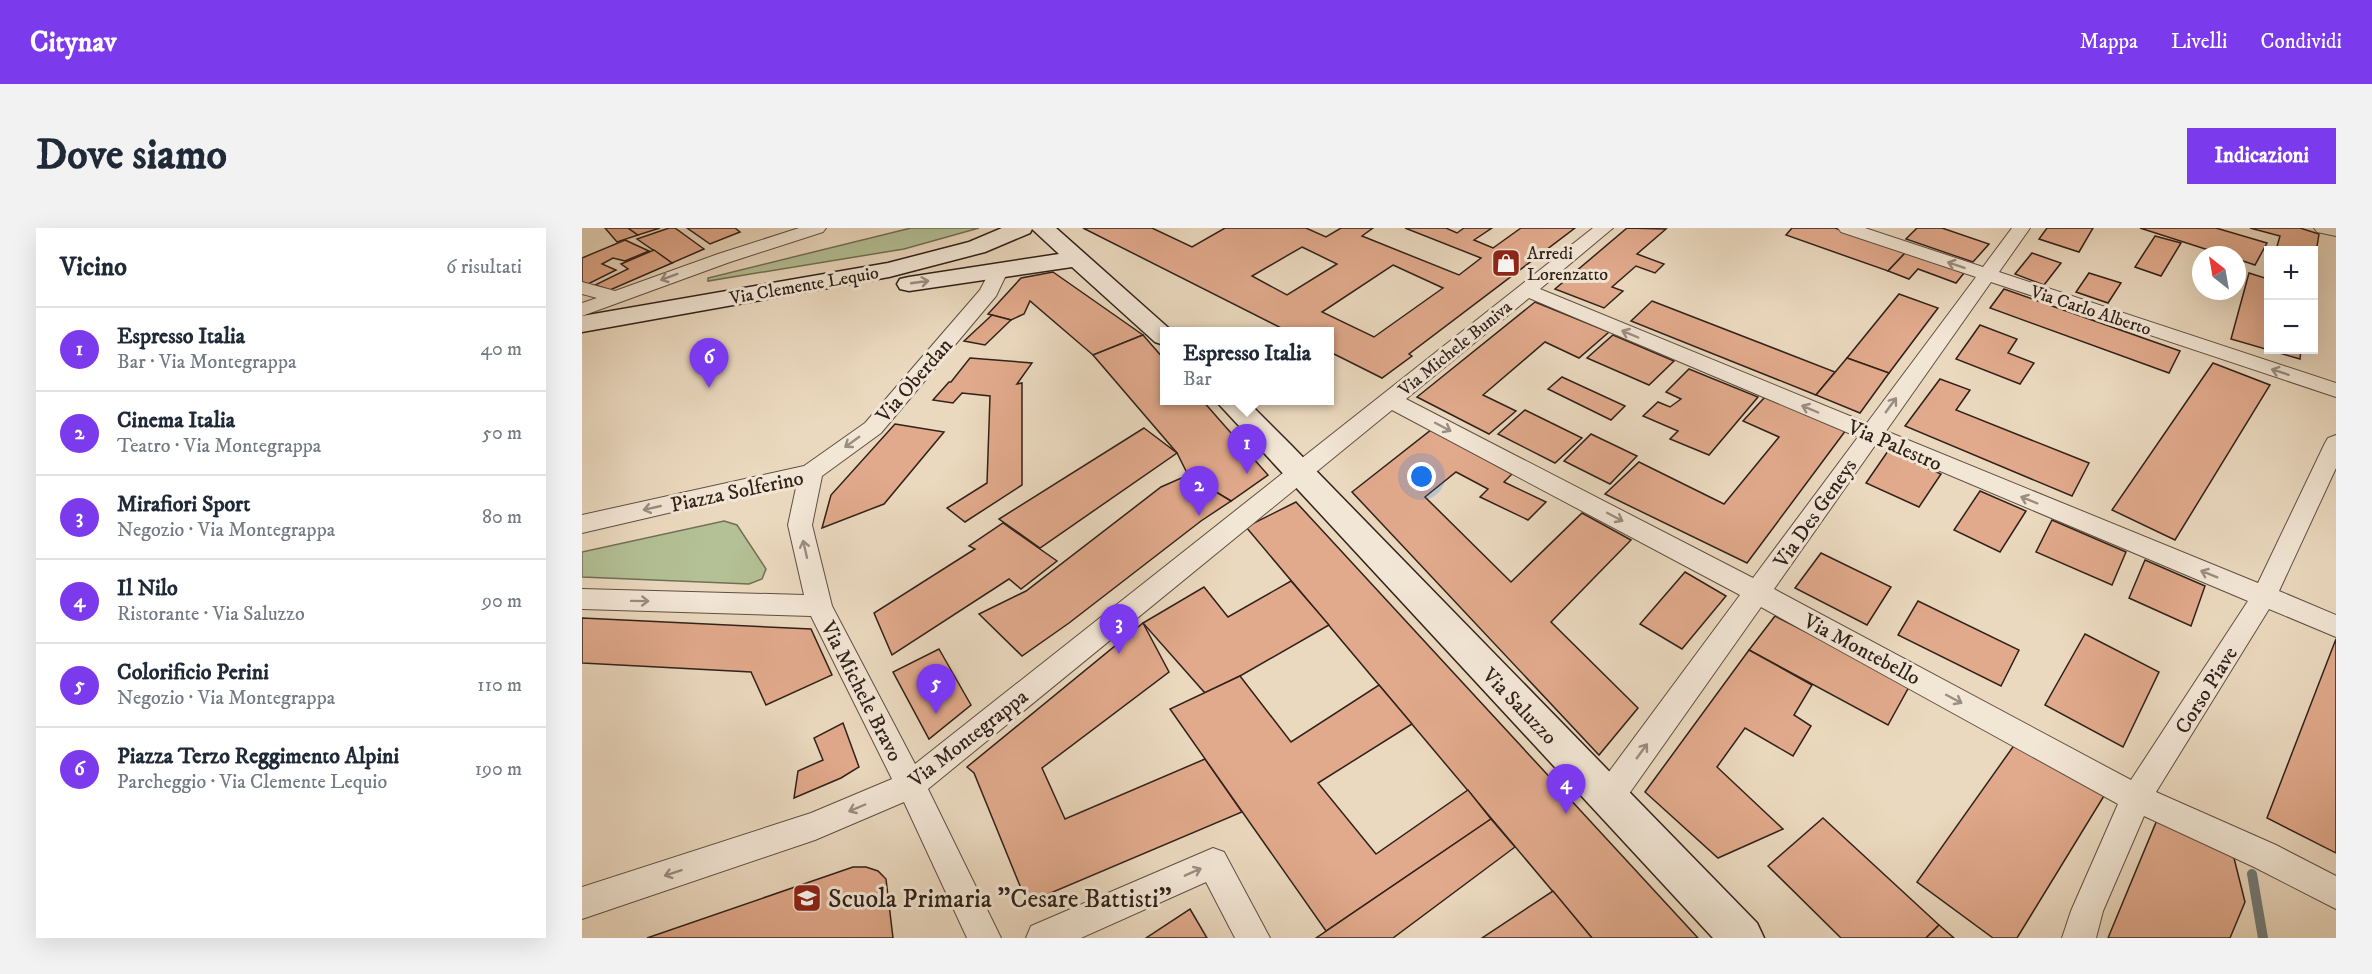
<!DOCTYPE html>
<html lang="it">
<head>
<meta charset="utf-8">
<style>
  body { margin:0; font-family:"IM FELL DW Pica",serif; background:#f2f2f3; color:#1f2937 }
  .controls { position:absolute; right:18px; top:18px; display:grid; overflow:hidden; border-radius:0px; box-shadow:0 6px 24px #0002 }
  .controls button { width:54px; height:54px; display:grid; place-items:center; padding:0; border:0; border-bottom:2px solid #e0e1e3; background:#fff; color:#1f2937; font:30px sans-serif }
  .compass { position:absolute; left:1610px; top:18px; width:54px; height:54px; border-radius:50%; background:#fff; box-shadow:0 6px 24px #0002; rotate:329deg }
  .you { position:absolute; left:840px; top:249px; width:21px; height:21px; margin:-15px; border:4px solid #fff; border-radius:50%; background:#1a73e8; box-shadow:0 0 0 9px #1a73e833 }
  .badge { display:grid; place-items:center; width:39px; height:39px; border-radius:50%; background:#7c3aed; color:#fff; font-size:20px; font-weight:700 }
  .pin { position:absolute; translate:-50% -50px; filter:drop-shadow(0 2px 3px #0008) }
  .pin::after { content:''; position:absolute; top:32px; width:21px; height:18px; background:inherit; clip-path:polygon(0 0,100% 0,50% 100%) }
  .popup { position:absolute; left:578px; top:99px; width:174px; height:78px; box-sizing:border-box; display:grid; place-content:center; border-radius:0px; background:#fff; filter:drop-shadow(0 2px 4px #0005); font-size:20px; white-space:nowrap; color:#747a83 }
  .popup b { font-size:22px; color:#1f2937 }
  .popup::after { content:''; position:absolute; left:50%; top:100%; margin-left:-12px; border:12px solid transparent; border-top-color:#fff }
  .list { margin:0; padding:0; list-style:none }
  h2 { display:flex; justify-content:space-between; align-items:center; height:78px; margin:0; padding:0 24px; font-size:26px }
  h2 small { font-size:20px; font-weight:400; color:#747a83 }
  .list li { display:grid; grid-template-columns:39px 1fr auto; gap:18px; align-items:center; box-sizing:border-box; height:84px; padding:0 24px; border-top:2px solid #e0e1e3 }
  .list b { display:block; font-size:22px; white-space:nowrap }
  .list p { margin:0; font-size:20px; white-space:nowrap; color:#747a83 }
  .list em { font-size:20px; font-style:normal; color:#747a83 }
  .map { position:relative; flex:none; width:1754px; height:710px; overflow:hidden; border-radius:0px }
  header { display:flex; align-items:center; gap:36px; box-sizing:border-box; height:84px; padding:0 30px; background:#7c3aed; color:#fff }
  header strong { font-size:28px }
  nav { display:flex; gap:33px; margin-inline-start:auto; font-size:21px }
  .intro { display:flex; align-items:center; justify-content:space-between; box-sizing:border-box; height:144px; padding:0 36px }
  h1 { margin:0; font-size:42px }
  .button { padding:15px 27px; border-radius:0px; background:#7c3aed; color:#fff; font-size:21px; font-weight:700 }
  main { display:flex; gap:36px; padding:0 36px }
  aside { flex:1; background:#fff; border-radius:0px; box-shadow:0 6px 24px #0002 }
  .map>svg:first-child { display:block }
  .green { fill:#b4c095; stroke:#727058; stroke-width:1.5 }
  .lines { fill:none; stroke-linecap:round; stroke-linejoin:round }
  .stream { stroke:#707c7b; stroke-width:10 }
  .building { fill:#e1aa8c; stroke:#30211a; stroke-width:1.5; fill-rule:evenodd }
  .minor-casing { stroke:#5f4f43; stroke-width:2 }
  .secondary-casing { stroke:#30211a; stroke-width:3 }
  .minor { fill:#f2e6d5; fill-rule:evenodd }
  .secondary { fill:#f2e6d5; fill-rule:evenodd }
  .oneway { stroke:#9b8d81 }
  .labels { text-anchor:middle; stroke-width:6; stroke-linejoin:round; paint-order:stroke }
  .far-poi-label { font-size:18px; fill:#30211a; stroke:#f2e6d5; text-anchor:start }
  .far-street-label { font-size:18px; fill:#30211a; stroke:#f2e6d5 }
  .street-label { font-size:21px; fill:#30211a; stroke:#f2e6d5 }
  .near-poi-label { font-size:26px; fill:#30211a; stroke:#f2e6d5; text-anchor:start }
</style>
</head>
<body>
<header>
<strong>Citynav</strong>
<nav><a>Mappa</a><a>Livelli</a><a>Condividi</a></nav>
</header>
<div class="intro"><h1>Dove siamo</h1><a class="button">Indicazioni</a></div>
<main>
<aside>
<h2>Vicino<small>6 risultati</small></h2>
<ul class="list">
<li><span class="badge">1</span><div><b>Espresso Italia</b><p>Bar · Via Montegrappa</p></div><em>40 m</em></li>
<li><span class="badge">2</span><div><b>Cinema Italia</b><p>Teatro · Via Montegrappa</p></div><em>50 m</em></li>
<li><span class="badge">3</span><div><b>Mirafiori Sport</b><p>Negozio · Via Montegrappa</p></div><em>80 m</em></li>
<li><span class="badge">4</span><div><b>Il Nilo</b><p>Ristorante · Via Saluzzo</p></div><em>90 m</em></li>
<li><span class="badge">5</span><div><b>Colorificio Perini</b><p>Negozio · Via Montegrappa</p></div><em>110 m</em></li>
<li><span class="badge">6</span><div><b>Piazza Terzo Reggimento Alpini</b><p>Parcheggio · Via Clemente Lequio</p></div><em>190 m</em></li>
</ul>
</aside>
<div class="map">
<svg width="1754" height="710" viewBox="0 0 1754 710">
  <rect width="100%" height="100%" fill="#ebd9bf"/>
  <filter id="stains"><feTurbulence type="fractalNoise" baseFrequency=".00333" numOctaves="4"/><feColorMatrix values="0 0 0 0 .2 0 0 0 0 .09 0 0 0 0 .02 0 0 0 .5 -.17"/></filter>
  <radialGradient id="worn" r=".72"><stop offset=".6" stop-color="#630" stop-opacity="0"/><stop offset="1" stop-color="#630" stop-opacity=".3"/></radialGradient>
  <g class="green">
    <polygon points="329,0 397,0 322,21 126,53 126,50"/>
    <polygon points="142,293 155,297 184,341 180,351 167,356 0,349 0,324"/>
  </g>
  <g class="lines">
    <polyline class="stream" points="1670,646 1681,710"/>
  </g>
  <g class="building">
    <polygon points="23,0 46,0 56,7 35,14"/>
    <polygon points="46,0 78,0 56,7"/>
    <polygon points="87,0 93,0 122,21 90,35 55,11"/>
    <polygon points="105,0 153,0 158,4 128,16"/>
    <path d="M501 0H570L610 19 643 0H724L744 9 759 0H791L780 8 877 47 899 30 823 0H864L875 5 882 0H910L892 12 911 20 939 0H993L827 126 830 128 800 150 748 124V104H707ZM720 19 755 36 705 67 670 48ZM811 37 861 60 792 109 740 84Z"/>
    <polygon points="1045,0 1084,1 1055,26 1082,36 1073,45 1054,38 1030,59 1041,63 1022,80 973,61"/>
    <polygon points="1210,0 1253,0 1324,24 1306,43 1204,7"/>
    <polygon points="1335,0 1360,0 1407,16 1391,34 1324,11"/>
    <polygon points="1465,0 1511,0 1497,24 1457,11"/>
    <polygon points="1558,0 1634,0 1685,15 1673,37 1655,31 1655,27 1642,27"/>
    <polygon points="1668,0 1718,0 1737,6 1732,37 1732,22 1694,22 1698,8"/>
    <polygon points="1573,8 1599,15 1579,48 1553,39"/>
    <polygon points="43,12 67,23 43,33 31,30 20,36 34,42 6,56 0,54 0,30"/>
    <polygon points="72,22 90,35 28,62 13,57 46,41 39,36"/>
    <polygon points="1324,24 1382,45 1374,55 1336,41 1327,51 1306,43"/>
    <polygon points="1450,25 1479,35 1462,57 1433,46"/>
    <polygon points="471,44 561,107 511,127 448,73 442,86 429,92 406,86 439,50"/>
    <polygon points="1507,45 1539,55 1526,75 1494,64"/>
    <polygon points="1667,45 1686,51 1686,122 1719,122 1718,131 1649,111"/>
    <polygon points="1422,61 1598,123 1587,145 1408,80"/>
    <polygon points="1317,66 1356,80 1307,145 1265,130"/>
    <polygon points="1070,73 1253,144 1234,167 1049,93"/>
    <polygon points="953,74 1027,104 997,130 963,114 901,167 934,183 907,206 835,169"/>
    <polygon points="410,87 429,92 403,117 382,113"/>
    <polygon points="1398,97 1435,111 1426,125 1452,135 1438,156 1374,131"/>
    <polygon points="561,107 582,131 582,172 620,172 686,247 649,273 606,247 595,225 511,127"/>
    <polygon points="1031,107 1092,133 1067,157 1005,130"/>
    <polygon points="388,130 450,135 435,156 440,155 440,257 383,294 365,280 405,255 408,168 380,165 371,175 351,172 367,154 369,154"/>
    <polygon points="1265,130 1307,145 1278,185 1234,167"/>
    <polygon points="1631,135 1688,157 1593,312 1530,282"/>
    <polygon points="1107,141 1176,169 1127,227 1088,211 1096,203 1061,188 1076,174 1088,179 1099,171 1084,164"/>
    <polygon points="980,149 1043,178 1029,192 966,161"/>
    <polygon points="1358,151 1388,162 1374,182 1507,235 1490,268 1323,198"/>
    <polygon points="1183,169 1264,202 1165,335 1023,266 1057,234 1142,276 1197,209 1161,193"/>
    <polygon points="943,182 1000,210 973,235 916,206"/>
    <polygon points="313,196 362,204 302,276 240,300 249,267"/>
    <polygon points="562,200 595,225 458,320 417,291"/>
    <polygon points="849,202 930,246 922,254 964,274 946,292 898,269 906,261 874,244 843,269 929,354 1000,285 1049,312 969,394 1056,480 1017,527 770,264"/>
    <polygon points="1009,206 1055,228 1028,256 982,233"/>
    <polygon points="1306,223 1359,246 1337,279 1284,255"/>
    <polygon points="606,247 649,273 619,293 487,395 440,428 397,386 444,363 579,259"/>
    <polygon points="1398,263 1444,283 1418,324 1372,302"/>
    <polygon points="714,274 1116,710 1010,710 664,299"/>
    <polygon points="1470,292 1544,324 1530,357 1454,324"/>
    <polygon points="421,295 475,333 439,361 427,351 310,427 292,385 393,321 387,318"/>
    <polygon points="1239,325 1309,359 1285,397 1213,360"/>
    <polygon points="1563,332 1623,358 1609,398 1547,370"/>
    <polygon points="1103,344 1144,368 1100,421 1058,396"/>
    <polygon points="709,353 747,397 658,448 623,465 561,395 622,359 646,389"/>
    <polygon points="1336,373 1437,422 1419,458 1316,407"/>
    <polygon points="1193,388 1328,457 1306,497 1167,422"/>
    <polygon points="0,390 229,401 250,447 184,477 169,444 0,435"/>
    <polygon points="561,395 587,444 460,540 483,591 623,531 660,584 445,675 392,545 385,539"/>
    <polygon points="1503,406 1577,444 1541,519 1463,477"/>
    <polygon points="1754,411 1754,625 1685,590"/>
    <polygon points="357,421 389,477 347,511 311,444"/>
    <polygon points="1167,422 1230,457 1212,487 1229,498 1211,528 1163,500 1135,539 1201,601 1136,630 1063,564"/>
    <polygon points="658,448 709,514 797,457 830,496 736,555 794,626 886,562 909,591 744,703 588,481"/>
    <polygon points="261,495 277,539 259,550 212,570 216,543 241,532 232,510"/>
    <polygon points="1438,509 1525,563 1435,710 1411,710 1335,654"/>
    <polygon points="1241,590 1357,697 1344,710 1259,710 1186,638"/>
    <polygon points="909,591 933,619 811,710 734,710"/>
    <polygon points="1575,592 1649,618 1663,674 1648,710 1526,710"/>
    <polygon points="271,639 284,639 296,643 304,651 311,710 65,710"/>
    <polygon points="971,663 1010,710 900,710"/>
    <polygon points="608,681 625,710 564,710"/>
    <polygon points="1357,697 1372,710 1344,710"/>
  </g>
  <g class="lines">
    <g class="minor-casing">
      <g id="minor">
        <polygon points="217,0 244,0 241,4 148,34 0,88 0,75 15,70 0,66 0,54 33,63 136,26"/>
        <path d="M1011 0H1031L958 61 1285 195 1394 49 1259 4 1256 0H1283L1401 39 1430 0H1448L1417 44 1754 155V169L1409 54 1304 203 1676 355 1743 215 1746 210 1754 207V240L1697 363 1754 387V409L1687 381 1574 564 1694 617 1754 648V681L1672 639 1562 588 1521 683 1514 710H1480L1489 683 1536 576 1179 379 1037 580 1026 584 1015 580 1011 570 1015 560 1158 367 810 182 346 561 419 710H385L322 574 233 612 0 691V659L229 585 310 551 229 388 0 381V361L222 367 206 297 215 255 0 305V287L222 238 283 195 398 62 410 39H424L426 43 414 68 299 205 240 248 230 297 250 378 333 536ZM947 70 1276 209 1171 350 824 171ZM1294 216 1666 373 1549 552 1192 361Z"/>
        <polygon points="1732,0 1754,0 1754,8 1735,4"/>
        <polygon points="631,620 642,624 688,710 653,710 624,654 499,710 444,710 449,698"/>
      </g>
    </g>
    <g class="secondary-casing">
      <g id="secondary">
        <polygon points="420,0 474,0 591,104 582,104 582,117 573,114 490,39 327,63 318,61 315,56 318,51 327,49 477,26 450,1 448,5 403,24 307,49 0,104 0,88 306,35 387,14"/>
        <polygon points="633,172 664,172 709,217 1175,695 1182,710 1131,710"/>
      </g>
    </g>
    <use href="#minor" class="minor"/>
    <use href="#secondary" class="secondary"/>
  </g>
  <defs><path id="oneway-shaft" d="M-6 0H5M1.5-3L5.5 0L1.5 3" fill="none" stroke-width="1.6" stroke-linecap="round" stroke-linejoin="round" transform="scale(1.5)"/></defs>
  <g class="oneway">
    <use href="#oneway-shaft" transform="translate(1374 37) rotate(-161)"/>
    <use href="#oneway-shaft" transform="translate(87 49) rotate(160)"/>
    <use href="#oneway-shaft" transform="translate(338 54) rotate(-8)"/>
    <use href="#oneway-shaft" transform="translate(1048 106) rotate(-157)"/>
    <use href="#oneway-shaft" transform="translate(1698 144) rotate(-162)"/>
    <use href="#oneway-shaft" transform="translate(1309 177) rotate(-54)"/>
    <use href="#oneway-shaft" transform="translate(1228 181) rotate(-157)"/>
    <use href="#oneway-shaft" transform="translate(861 199) rotate(28)"/>
    <use href="#oneway-shaft" transform="translate(270 214) rotate(144)"/>
    <use href="#oneway-shaft" transform="translate(1447 272) rotate(-158)"/>
    <use href="#oneway-shaft" transform="translate(70 280) rotate(167)"/>
    <use href="#oneway-shaft" transform="translate(1033 289) rotate(28)"/>
    <use href="#oneway-shaft" transform="translate(223 321) rotate(-103)"/>
    <use href="#oneway-shaft" transform="translate(1627 346) rotate(-158)"/>
    <use href="#oneway-shaft" transform="translate(58 373) rotate(1)"/>
    <use href="#oneway-shaft" transform="translate(1372 471) rotate(28)"/>
    <use href="#oneway-shaft" transform="translate(1060 523) rotate(-54)"/>
    <use href="#oneway-shaft" transform="translate(275 580) rotate(157)"/>
    <use href="#oneway-shaft" transform="translate(611 644) rotate(-24)"/>
    <use href="#oneway-shaft" transform="translate(91 645) rotate(162)"/>
  </g>
  <defs>
    <g id="shop-square" transform="scale(1.5)"><rect x="-9" y="-9" width="18" height="18" rx="4" fill="#8f2418" stroke="#f2e6d5"/><path d="M-5-2.5h2.3a2.7 3.5 0 0 1 5.4 0H5L5.5 6h-11ZM-1.5-2.5h3a1.5 2.3 0 0 0-3 0Z" fill="#fff"/></g>
    <g id="school-square" transform="scale(1.5)"><rect x="-9" y="-9" width="18" height="18" rx="4" fill="#8f2418" stroke="#f2e6d5"/><path d="M0-5L7-2L0 1L-7-2ZM-4 1L0 2.5L4 1V4Q0 6-4 4Z" fill="#fff"/></g>
  </defs>
  <g fill-rule="evenodd">
    <use href="#shop-square" x="924" y="35"/>
    <use href="#school-square" x="225" y="670"/>
  </g>
  <g class="labels">
    <g class="far-poi-label">
      <text x="945" y="31">Arredi<tspan x="945" dy="21">Lorenzatto</tspan></text>
    </g>
    <g class="far-street-label">
      <text transform="translate(222 57) rotate(-10)" y="6">Via Clemente Lequio</text>
      <text transform="translate(1509 82) rotate(18)" y="6">Via Carlo Alberto</text>
      <text transform="translate(873 120) rotate(-39)" y="6">Via Michele Buniva</text>
    </g>
    <g class="street-label">
      <text transform="translate(332 152) rotate(-49)" y="7">Via Oberdan</text>
      <text transform="translate(1313 217) rotate(23)" y="7">Via Palestro</text>
      <text transform="translate(155 263) rotate(-12)" y="7">Piazza Solferino</text>
      <text transform="translate(1233 285) rotate(-55)" y="7">Via Des Geneys</text>
      <text transform="translate(1280 421) rotate(28)" y="7">Via Montebello</text>
      <text transform="translate(1624 462) rotate(-58)" y="7">Corso Piave</text>
      <text transform="translate(280 463) rotate(63)" y="7">Via Michele Bravo</text>
      <text transform="translate(938 478) rotate(46)" y="7">Via Saluzzo</text>
      <text transform="translate(386 510) rotate(-38)" y="7">Via Montegrappa</text>
    </g>
    <g class="near-poi-label">
      <text x="246" y="679">Scuola Primaria "Cesare Battisti"</text>
    </g>
  </g>
  <rect width="100%" height="100%" filter="url(#stains)"/>
  <rect width="100%" height="100%" fill="url(#worn)"/>
</svg>
<div class="controls">
<button>+</button>
<button>−</button>
</div>
<svg class="compass" viewBox="-18 -18 36 36"><path d="M0-13l5 13h-10z" fill="#e53935"/><path d="M0 13l5-13h-10z" fill="#747a83"/></svg>
<div class="you"></div>
<div class="pin badge" style="left:665px;top:246px">1</div>
<div class="popup"><b>Espresso Italia</b>Bar</div>
<div class="pin badge" style="left:617px;top:288px">2</div>
<div class="pin badge" style="left:537px;top:426px">3</div>
<div class="pin badge" style="left:984px;top:586px">4</div>
<div class="pin badge" style="left:354px;top:486px">5</div>
<div class="pin badge" style="left:127px;top:160px">6</div>
</div>
</main>
</body>
</html>
